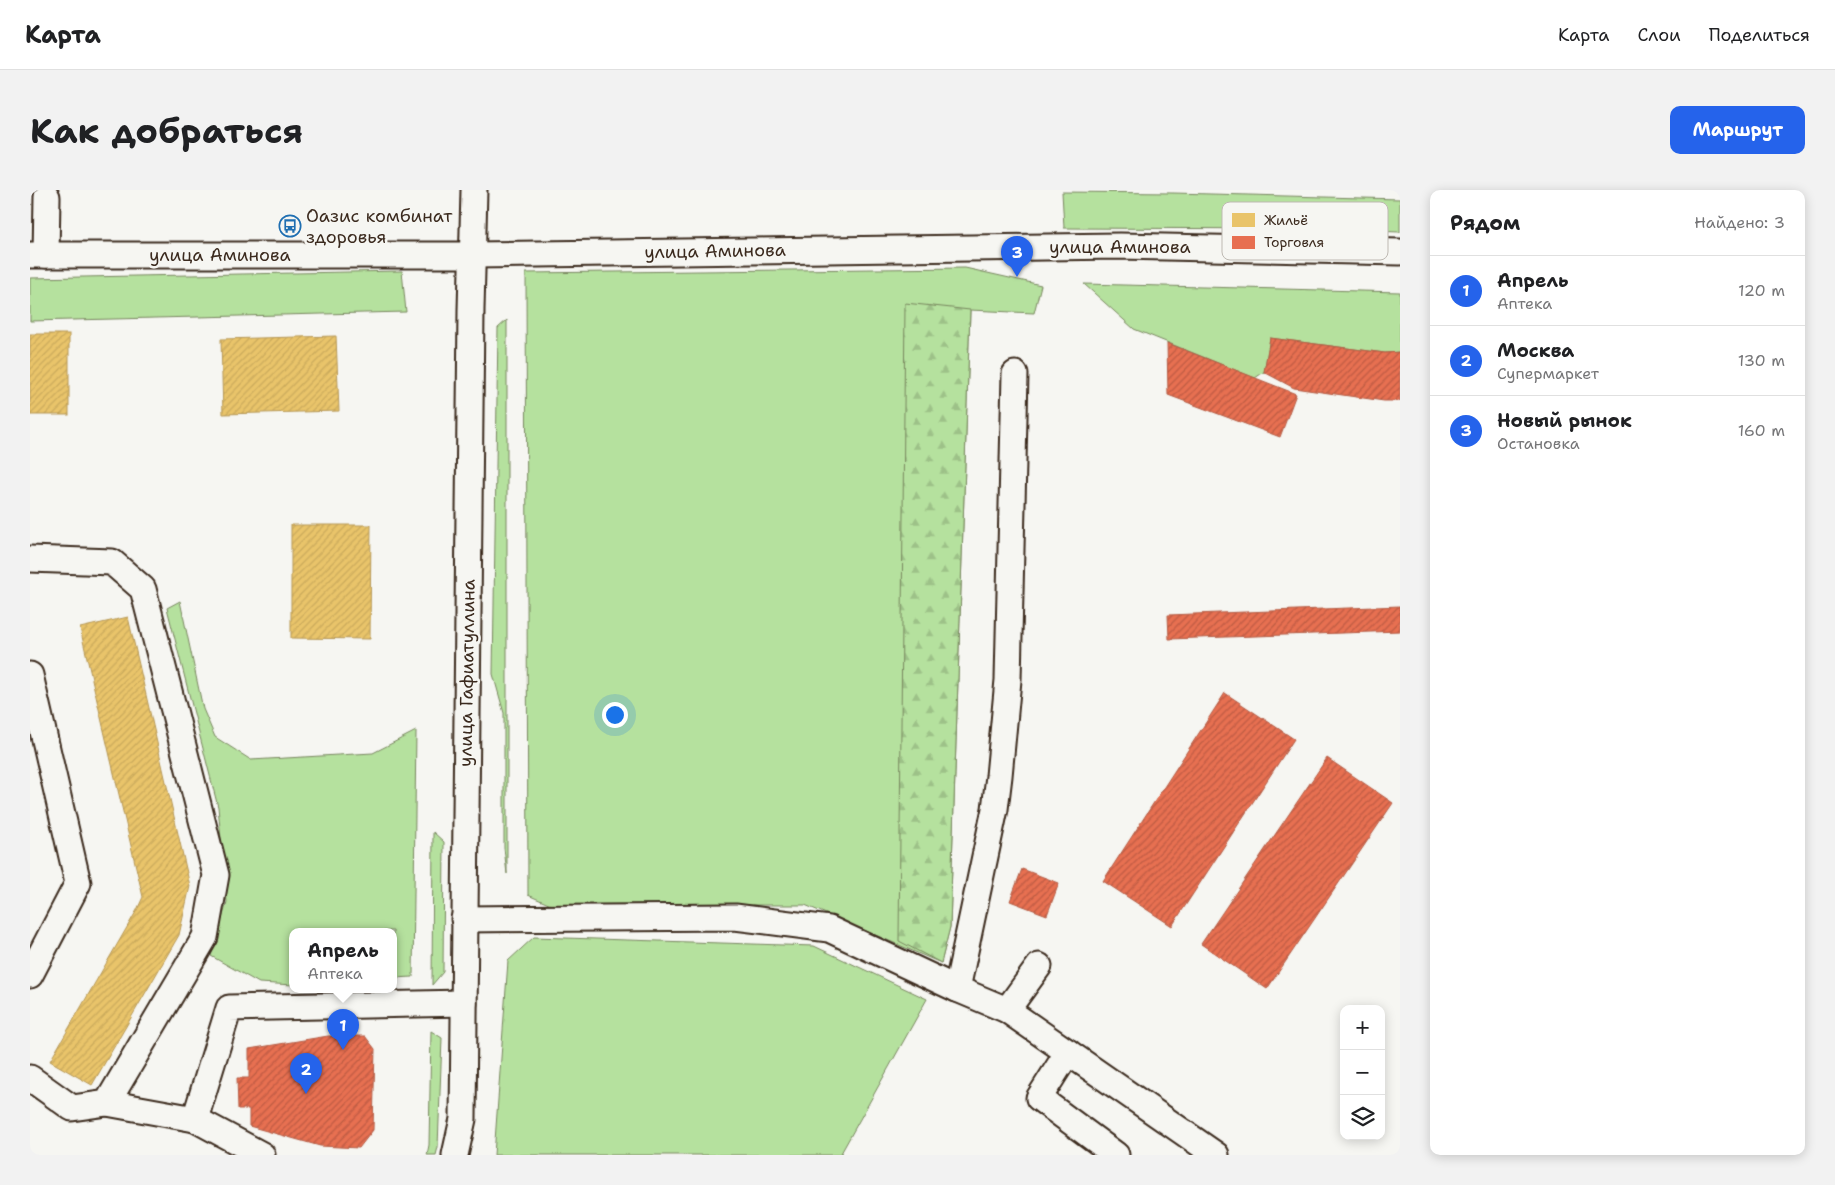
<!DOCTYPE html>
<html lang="ru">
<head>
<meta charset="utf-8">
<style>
  body { margin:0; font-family:"Shantell Sans",sans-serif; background:#f2f2f2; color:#202124 }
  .controls { position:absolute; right:15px; bottom:15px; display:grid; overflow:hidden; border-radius:10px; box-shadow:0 2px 12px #0003 }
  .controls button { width:45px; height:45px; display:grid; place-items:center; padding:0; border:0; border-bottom:1px solid #e0e0e0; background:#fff; color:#202124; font:25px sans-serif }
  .you { position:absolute; left:584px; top:524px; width:18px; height:18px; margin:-12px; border:4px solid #fff; border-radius:50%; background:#1a73e8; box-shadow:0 0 0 8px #1a73e833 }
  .badge { display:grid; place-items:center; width:32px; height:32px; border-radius:50%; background:#2563eb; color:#fff; font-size:16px; font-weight:700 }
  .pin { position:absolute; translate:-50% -41px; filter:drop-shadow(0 1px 2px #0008) }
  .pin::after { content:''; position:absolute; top:26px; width:18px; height:15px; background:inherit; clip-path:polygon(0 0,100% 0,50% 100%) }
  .popup { position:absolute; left:259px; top:738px; width:108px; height:65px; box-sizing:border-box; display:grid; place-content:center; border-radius:10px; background:#fff; filter:drop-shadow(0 1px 4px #0005); font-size:16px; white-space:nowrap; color:#757577 }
  .popup b { font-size:19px; color:#202124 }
  .popup::after { content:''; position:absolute; left:50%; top:100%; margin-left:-10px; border:10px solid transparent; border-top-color:#fff }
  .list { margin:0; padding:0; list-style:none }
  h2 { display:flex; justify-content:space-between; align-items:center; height:65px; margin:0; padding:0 20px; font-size:21px }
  h2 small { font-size:16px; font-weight:400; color:#757577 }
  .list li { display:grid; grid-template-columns:32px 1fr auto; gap:15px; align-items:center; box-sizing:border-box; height:70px; padding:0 20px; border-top:1px solid #e0e0e0 }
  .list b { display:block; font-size:19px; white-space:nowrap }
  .list p { margin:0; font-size:16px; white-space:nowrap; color:#757577 }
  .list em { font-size:16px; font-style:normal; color:#757577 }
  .icon { flex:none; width:28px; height:28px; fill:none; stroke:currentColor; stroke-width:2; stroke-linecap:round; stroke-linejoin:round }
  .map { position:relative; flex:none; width:1370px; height:965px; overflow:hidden; border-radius:10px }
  header { display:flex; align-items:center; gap:30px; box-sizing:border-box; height:70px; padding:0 25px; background:#fff; border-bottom:1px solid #e0e0e0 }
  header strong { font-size:24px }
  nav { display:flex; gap:28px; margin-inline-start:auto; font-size:18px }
  .intro { display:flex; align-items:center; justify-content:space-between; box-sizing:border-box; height:120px; padding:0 30px }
  h1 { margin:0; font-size:35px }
  .button { padding:12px 22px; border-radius:10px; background:#2563eb; color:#fff; font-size:18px; font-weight:700 }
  main { display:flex; gap:30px; padding:0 30px }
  aside { flex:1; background:#fff; border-radius:10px; box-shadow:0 2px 12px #0003 }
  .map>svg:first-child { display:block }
  .green { fill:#b5e19e; stroke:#78865e }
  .forest { fill:url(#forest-firs); stroke:#78865e }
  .homes { fill:url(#homes-hatch); stroke:#b59653 }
  .shops { fill:url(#shops-hatch); stroke:#b35a42 }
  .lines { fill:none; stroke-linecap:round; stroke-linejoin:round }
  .minor-casing { stroke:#3b2a1e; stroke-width:29 }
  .minor { stroke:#f6f6f2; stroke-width:25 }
  .labels { text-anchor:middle; stroke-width:5; stroke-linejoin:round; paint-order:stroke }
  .poi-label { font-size:18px; fill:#3b2a1e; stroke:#f6f6f2; text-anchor:start }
  .street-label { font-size:18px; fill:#3b2a1e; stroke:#f6f6f2 }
  .key { fill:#f6f6f2; stroke:#beb9b2; stroke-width:1 }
  .key-label { font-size:14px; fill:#3b2a1e }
</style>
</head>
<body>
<header>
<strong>Карта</strong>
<nav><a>Карта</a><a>Слои</a><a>Поделиться</a></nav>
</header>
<div class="intro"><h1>Как добраться</h1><a class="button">Маршрут</a></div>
<main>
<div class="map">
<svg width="1370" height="965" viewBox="0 0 1370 965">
  <defs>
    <pattern id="forest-firs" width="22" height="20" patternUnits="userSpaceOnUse" patternTransform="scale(1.25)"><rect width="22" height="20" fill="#b5e19e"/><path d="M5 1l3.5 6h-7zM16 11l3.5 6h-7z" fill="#9dc188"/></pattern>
    <pattern id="homes-hatch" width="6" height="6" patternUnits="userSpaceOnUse" patternTransform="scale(1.25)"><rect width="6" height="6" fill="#e9c46a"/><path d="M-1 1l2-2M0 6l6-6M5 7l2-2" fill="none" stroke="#c9a95b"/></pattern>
    <pattern id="shops-hatch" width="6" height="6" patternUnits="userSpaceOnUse" patternTransform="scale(1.25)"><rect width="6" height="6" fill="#e76f51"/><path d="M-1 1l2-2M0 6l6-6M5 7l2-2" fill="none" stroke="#bc5b43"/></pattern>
  </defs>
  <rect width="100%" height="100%" fill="#f6f6f2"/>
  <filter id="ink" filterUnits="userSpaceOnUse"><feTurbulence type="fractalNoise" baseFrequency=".02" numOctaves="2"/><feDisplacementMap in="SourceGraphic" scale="10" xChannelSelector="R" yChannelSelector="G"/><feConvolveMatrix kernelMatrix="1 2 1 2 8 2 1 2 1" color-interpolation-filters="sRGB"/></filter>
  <g filter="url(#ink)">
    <g class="green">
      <polygon points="1032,2 1143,3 1370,9 1370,42 1278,39 1034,38"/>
      <polygon points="935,78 1011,95 1004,123 940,120 920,737 911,773 775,715 521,715 498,705 496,83"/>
      <polygon points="372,81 376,122 0,131 0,88"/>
      <polygon points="1054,94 1370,102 1370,162 1355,163 1240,148 1234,182 1225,188 1104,139"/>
      <polygon points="477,130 477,684 474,658 474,523 463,484 468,138"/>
      <polygon points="150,411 173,519 185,547 221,570 343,563 386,541 383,787 363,788 363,741 263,741 263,795 229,793 181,766 197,712 188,617 137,418"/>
      <polygon points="403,642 414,652 413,782 402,795"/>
      <polygon points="504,747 784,756 897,809 810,965 464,965 478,771"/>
      <polygon points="401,841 412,848 408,957 406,965 397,965 399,955"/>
    </g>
    <polygon class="forest" points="875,113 940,120 920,737 911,773 869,751"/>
    <g class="homes">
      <rect x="0" y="144" width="39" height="81"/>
      <polygon points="306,146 309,221 193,224 191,149"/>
      <polygon points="261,335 341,335 340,449 261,448"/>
      <polygon points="98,427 160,696 149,745 62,895 20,871 107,720 113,707 50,438"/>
    </g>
    <g class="shops">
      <polygon points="1240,148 1355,163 1370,162 1370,211 1354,211 1264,198 1234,182"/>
      <polygon points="1137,153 1266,204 1250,247 1138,205"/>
      <polygon points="1370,416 1370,441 1139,449 1138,425"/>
      <polygon points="1195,503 1264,549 1142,736 1073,691"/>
      <polygon points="1297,568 1363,613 1237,799 1171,754"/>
      <polygon points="992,679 1029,693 1017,725 980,711"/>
      <polygon points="298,846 335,846 345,859 343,940 329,958 290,956 219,936 219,919 208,919 207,888 219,888 219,859"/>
    </g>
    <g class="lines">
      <g class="minor-casing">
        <g id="minor">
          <polyline points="0,65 442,65 1090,56 1370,62"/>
          <polyline points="16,65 17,7"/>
          <polyline points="0,369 82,372 113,399 186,685 175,747 77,913 42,918 0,888"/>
          <polyline points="0,485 48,693 0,785"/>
          <polyline points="434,729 705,727 799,739 927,799 977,820 1186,965"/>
          <polyline points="927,799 965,619 969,586 978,490 985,184"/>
          <polyline points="977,820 1009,776"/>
          <polyline points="1038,862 1009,908 1086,965"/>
          <polyline points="77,913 165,929"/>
          <polyline points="232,965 165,929 199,818 434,813"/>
          <polyline points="425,965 433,929 441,120 444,0"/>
        </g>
      </g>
      <use href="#minor" class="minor"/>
    </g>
  </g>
  <defs>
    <g id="bus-ring" transform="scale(1.125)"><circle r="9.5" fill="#f6f6f2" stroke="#1f6fb2" stroke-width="1.5"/><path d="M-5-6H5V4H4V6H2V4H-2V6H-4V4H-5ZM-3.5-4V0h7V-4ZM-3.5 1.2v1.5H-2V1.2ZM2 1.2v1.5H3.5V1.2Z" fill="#1f6fb2"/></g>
  </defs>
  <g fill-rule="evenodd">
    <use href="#bus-ring" x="260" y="36"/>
  </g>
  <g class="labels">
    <g class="poi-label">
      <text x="276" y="32">Оазис комбинат<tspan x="276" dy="21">здоровья</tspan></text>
    </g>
    <g class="street-label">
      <text x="1090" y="63">улица Аминова</text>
      <text transform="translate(685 61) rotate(-1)" y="6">улица Аминова</text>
      <text x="190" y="71">улица Аминова</text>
      <text transform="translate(437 483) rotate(-89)" y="6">улица Гафиатуллина</text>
    </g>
  </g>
  <rect x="1192" y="12" width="166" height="58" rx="8" class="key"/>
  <rect x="1202" y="23" width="23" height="14" fill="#e9c46a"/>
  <rect x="1202" y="46" width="23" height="13" fill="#e76f51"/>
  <g class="key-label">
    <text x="1234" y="35">Жильё</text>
    <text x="1234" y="57">Торговля</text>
  </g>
</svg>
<div class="controls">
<button>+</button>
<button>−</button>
<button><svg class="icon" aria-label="layers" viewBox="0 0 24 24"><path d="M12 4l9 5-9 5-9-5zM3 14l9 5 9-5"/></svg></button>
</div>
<div class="you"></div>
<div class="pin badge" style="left:313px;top:860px">1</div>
<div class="popup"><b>Апрель</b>Аптека</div>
<div class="pin badge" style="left:276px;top:904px">2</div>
<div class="pin badge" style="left:987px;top:87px">3</div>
</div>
<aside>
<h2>Рядом<small>Найдено: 3</small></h2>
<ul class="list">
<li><span class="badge">1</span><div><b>Апрель</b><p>Аптека</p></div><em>120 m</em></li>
<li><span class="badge">2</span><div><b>Москва</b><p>Супермаркет</p></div><em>130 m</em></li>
<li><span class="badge">3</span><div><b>Новый рынок</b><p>Остановка</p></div><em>160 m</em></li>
</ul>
</aside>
</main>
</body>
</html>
